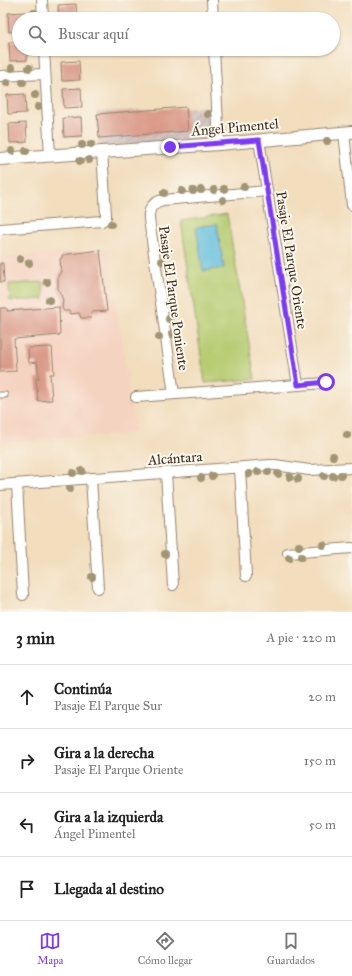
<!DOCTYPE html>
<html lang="es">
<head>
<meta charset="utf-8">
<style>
  body { margin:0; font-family:"IM FELL Great Primer",serif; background:#f6f6f6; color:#222 }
  .stop { position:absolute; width:12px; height:12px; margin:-9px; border:3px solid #7c3aed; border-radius:50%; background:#fff }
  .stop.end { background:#7c3aed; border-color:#fff; box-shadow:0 1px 4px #0008 }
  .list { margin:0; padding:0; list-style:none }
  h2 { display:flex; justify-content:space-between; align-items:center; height:52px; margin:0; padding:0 16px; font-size:17px }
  h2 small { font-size:13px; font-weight:400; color:#767676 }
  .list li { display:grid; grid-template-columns:26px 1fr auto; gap:12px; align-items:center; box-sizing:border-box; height:64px; padding:0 16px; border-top:1px solid #e0e0e0 }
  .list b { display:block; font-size:15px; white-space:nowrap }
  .list p { margin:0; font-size:13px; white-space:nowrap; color:#767676 }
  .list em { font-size:13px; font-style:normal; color:#767676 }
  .icon { flex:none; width:22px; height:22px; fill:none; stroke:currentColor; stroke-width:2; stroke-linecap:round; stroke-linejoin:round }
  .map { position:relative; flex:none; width:352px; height:612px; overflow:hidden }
  .search { position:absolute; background:#fff; box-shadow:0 1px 3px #0004; left:12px; right:12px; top:12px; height:44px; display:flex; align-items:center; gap:10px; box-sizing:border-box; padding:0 14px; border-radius:22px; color:#767676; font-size:15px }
  .sheet { height:308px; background:#fff }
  nav { display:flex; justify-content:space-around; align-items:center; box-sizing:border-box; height:56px; border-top:1px solid #e0e0e0; background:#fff; font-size:11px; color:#767676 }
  nav a { display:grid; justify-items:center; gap:2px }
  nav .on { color:#7c3aed }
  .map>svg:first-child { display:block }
  .built { fill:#f5d3c1 }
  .industrial { fill:url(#industrial-furrows) }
  .grass { fill:#b5cb6f; stroke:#787a46 }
  .water { fill:#5dbbdb; stroke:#4c727c }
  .building { fill:#da9a89 }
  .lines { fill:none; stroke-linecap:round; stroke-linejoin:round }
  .service-casing { stroke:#96846e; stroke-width:7 }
  .minor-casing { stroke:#96846e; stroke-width:12 }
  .tertiary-casing { stroke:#96846e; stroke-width:14 }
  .service { stroke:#fff; stroke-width:5 }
  .minor { stroke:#fff; stroke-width:10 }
  .tertiary { stroke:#fff; stroke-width:12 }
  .tree { fill:#a29573 }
  .route { stroke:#7c3aed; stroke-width:5 }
  .labels { text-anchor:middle; stroke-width:4; stroke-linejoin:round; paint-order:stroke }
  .street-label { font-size:14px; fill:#3b2a1e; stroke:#fbf7ec }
</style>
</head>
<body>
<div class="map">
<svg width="352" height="612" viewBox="0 0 352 612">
  <defs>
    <pattern id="industrial-furrows" width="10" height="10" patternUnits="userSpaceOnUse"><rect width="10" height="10" fill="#d1c0bc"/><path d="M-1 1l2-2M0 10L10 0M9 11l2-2" fill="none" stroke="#b4a5a1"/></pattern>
  </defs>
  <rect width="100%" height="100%" fill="#fbf7ec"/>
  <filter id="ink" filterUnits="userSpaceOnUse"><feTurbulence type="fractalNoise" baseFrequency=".025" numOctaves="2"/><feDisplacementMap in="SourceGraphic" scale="8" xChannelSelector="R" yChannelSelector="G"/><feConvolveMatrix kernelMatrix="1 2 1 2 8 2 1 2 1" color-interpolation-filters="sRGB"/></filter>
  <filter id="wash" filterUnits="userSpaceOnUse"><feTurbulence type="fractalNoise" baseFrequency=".012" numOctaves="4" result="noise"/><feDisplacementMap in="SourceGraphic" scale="16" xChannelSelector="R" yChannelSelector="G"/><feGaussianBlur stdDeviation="0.9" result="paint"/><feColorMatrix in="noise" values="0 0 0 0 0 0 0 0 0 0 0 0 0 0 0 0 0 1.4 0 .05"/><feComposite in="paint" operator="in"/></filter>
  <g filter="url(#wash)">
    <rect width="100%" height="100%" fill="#f2ddbd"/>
    <polygon class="built" points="108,249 135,433 0,443 0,257"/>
    <polygon class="industrial" points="213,107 215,133 211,138 99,147 96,112"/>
    <g class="grass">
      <polygon points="227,214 255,379 205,383 181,221"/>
      <polygon points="43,282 44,299 10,301 9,284"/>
    </g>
    <polygon class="water" points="217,224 224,268 203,271 196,227"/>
    <g id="blocks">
      <g class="building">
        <polygon points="76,4 77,19 59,19 58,5"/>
        <polygon points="25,12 26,19 19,19 19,31 9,32 8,13"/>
        <polygon points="9,42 19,42 19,49 27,49 27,60 10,61"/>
        <polygon points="61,49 79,49 79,51 61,52"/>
        <polygon points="79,61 80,80 62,81 61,62"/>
        <polygon points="81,88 82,107 64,108 63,89"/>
        <polygon points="25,94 26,113 8,114 7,95"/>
        <polygon points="186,107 188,131 99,138 97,114"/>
        <polygon points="81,117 82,136 64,137 63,118"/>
        <polygon points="26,123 27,142 10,143 9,124"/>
        <polygon points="100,250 107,311 92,312 91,318 81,318 79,313 70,314 69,311 64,311 62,308 63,300 58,288 58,277 61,271 60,259 62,258 62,255"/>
        <polygon points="0,263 3,263 4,282 0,282"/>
        <polygon points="59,307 60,335 14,339 16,371 0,372 0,308 7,308 7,311"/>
        <polygon points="52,347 54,374 50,374 52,400 38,401 36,378 39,379 37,362 29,363 28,348"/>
      </g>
    </g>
  </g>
  <g filter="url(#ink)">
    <use href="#blocks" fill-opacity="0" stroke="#96846e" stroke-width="1"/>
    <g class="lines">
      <g class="service-casing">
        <polyline id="service" points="0,395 5,395"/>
      </g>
      <g class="minor-casing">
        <g id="minor">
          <polyline points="42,0 43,19"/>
          <polyline points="212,0 213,19"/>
          <polyline points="44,49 50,156"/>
          <polyline points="214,49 219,144"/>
          <polyline points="0,76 45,74"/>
          <polyline points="344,133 352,205"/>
          <polyline points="259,140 298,385"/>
          <polyline points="0,229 102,221 106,217 106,214 102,152"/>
          <path d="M174 394 149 219C148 209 153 202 163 200L267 191"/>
          <polyline points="136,397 325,383"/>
          <polyline points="240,468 246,576"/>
          <polyline points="166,473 173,585"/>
          <polyline points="91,478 98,588"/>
          <polyline points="17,484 23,595"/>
          <polyline points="0,485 270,465 275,465 309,470 352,468"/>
          <polyline points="288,553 352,548"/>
        </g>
      </g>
      <g class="tertiary-casing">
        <polyline id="tertiary" points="0,159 219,144 352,132"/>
      </g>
      <use href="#service" class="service"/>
      <use href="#minor" class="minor"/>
      <use href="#tertiary" class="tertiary"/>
    </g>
    <g class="tree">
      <circle cx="34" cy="13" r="4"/>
      <circle cx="12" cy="68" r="4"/>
      <circle cx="29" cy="68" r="4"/>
      <circle cx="23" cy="82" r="4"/>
      <circle cx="7" cy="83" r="4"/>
      <circle cx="35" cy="95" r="4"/>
      <circle cx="38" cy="107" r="4"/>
      <circle cx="208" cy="114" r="4"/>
      <circle cx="327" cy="141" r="4"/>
      <circle cx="91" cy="144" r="4"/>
      <circle cx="82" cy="145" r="4"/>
      <circle cx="12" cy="151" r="4"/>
      <circle cx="26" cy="151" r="4"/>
      <circle cx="89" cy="160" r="4"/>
      <circle cx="80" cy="161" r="4"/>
      <circle cx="244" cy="187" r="4"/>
      <circle cx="224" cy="189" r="4"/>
      <circle cx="201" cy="190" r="4"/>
      <circle cx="214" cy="190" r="4"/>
      <circle cx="182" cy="191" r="4"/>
      <circle cx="193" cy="191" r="4"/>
      <circle cx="164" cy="193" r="4"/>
      <circle cx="223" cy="200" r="4"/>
      <circle cx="111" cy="224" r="4"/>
      <circle cx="20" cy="259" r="4"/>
      <circle cx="162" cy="261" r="4"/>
      <circle cx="29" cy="263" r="4"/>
      <circle cx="47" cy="282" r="4"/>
      <circle cx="49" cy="300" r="4"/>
      <circle cx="169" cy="319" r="4"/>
      <circle cx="172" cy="334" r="4"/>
      <circle cx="159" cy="337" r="4"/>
      <circle cx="347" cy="435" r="4"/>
      <circle cx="333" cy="456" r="4"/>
      <circle cx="82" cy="471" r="4"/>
      <circle cx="258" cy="472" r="4"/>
      <circle cx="268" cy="472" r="4"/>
      <circle cx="73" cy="473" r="4"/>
      <circle cx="249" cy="474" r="4"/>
      <circle cx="278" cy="474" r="4"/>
      <circle cx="341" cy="475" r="4"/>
      <circle cx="212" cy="476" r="4"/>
      <circle cx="324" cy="476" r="4"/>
      <circle cx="333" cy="476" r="4"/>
      <circle cx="290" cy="477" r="4"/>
      <circle cx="201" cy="478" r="4"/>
      <circle cx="298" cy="479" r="4"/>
      <circle cx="70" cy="489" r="4"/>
      <circle cx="323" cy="545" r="4"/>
      <circle cx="299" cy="546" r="4"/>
      <circle cx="165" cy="554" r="4"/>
      <circle cx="301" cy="557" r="4"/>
      <circle cx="289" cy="558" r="4"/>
      <circle cx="92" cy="577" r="4"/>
    </g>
  </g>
  <g class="lines" filter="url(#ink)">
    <polyline class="route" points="170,147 259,140 298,385 326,382"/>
  </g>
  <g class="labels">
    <g class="street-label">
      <text transform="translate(235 127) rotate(-5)" y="5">Ángel Pimentel</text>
      <text transform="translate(292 260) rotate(81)" y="5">Pasaje El Parque Oriente</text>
      <text transform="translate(174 298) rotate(82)" y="5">Pasaje El Parque Poniente</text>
      <text transform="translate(175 458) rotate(-4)" y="5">Alcántara</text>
    </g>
  </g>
</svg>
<div class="stop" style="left:326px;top:382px"></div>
<div class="stop end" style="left:170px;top:147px"></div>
<div class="search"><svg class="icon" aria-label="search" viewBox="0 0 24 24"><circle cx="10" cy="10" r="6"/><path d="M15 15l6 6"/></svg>Buscar aquí</div>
</div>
<section class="sheet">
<h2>3 min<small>A pie · 220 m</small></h2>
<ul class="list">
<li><svg class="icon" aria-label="ahead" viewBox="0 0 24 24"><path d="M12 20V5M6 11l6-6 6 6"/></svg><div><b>Continúa</b><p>Pasaje El Parque Sur</p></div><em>20 m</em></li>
<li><svg class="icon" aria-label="right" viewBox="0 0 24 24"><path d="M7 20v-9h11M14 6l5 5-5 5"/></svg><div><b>Gira a la derecha</b><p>Pasaje El Parque Oriente</p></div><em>150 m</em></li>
<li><svg class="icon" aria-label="left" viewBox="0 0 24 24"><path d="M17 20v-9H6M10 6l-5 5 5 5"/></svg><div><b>Gira a la izquierda</b><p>Ángel Pimentel</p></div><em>50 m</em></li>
<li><svg class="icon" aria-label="arrive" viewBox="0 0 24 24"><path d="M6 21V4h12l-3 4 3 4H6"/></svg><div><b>Llegada al destino</b></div></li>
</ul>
</section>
<nav>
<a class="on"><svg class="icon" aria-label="map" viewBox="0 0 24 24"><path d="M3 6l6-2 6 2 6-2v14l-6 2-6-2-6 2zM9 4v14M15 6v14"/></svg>Mapa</a>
<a><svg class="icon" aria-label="directions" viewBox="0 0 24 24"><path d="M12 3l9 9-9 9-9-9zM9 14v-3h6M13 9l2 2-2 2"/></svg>Cómo llegar</a>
<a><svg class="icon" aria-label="saved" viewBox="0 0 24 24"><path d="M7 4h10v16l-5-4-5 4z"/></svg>Guardados</a>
</nav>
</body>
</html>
